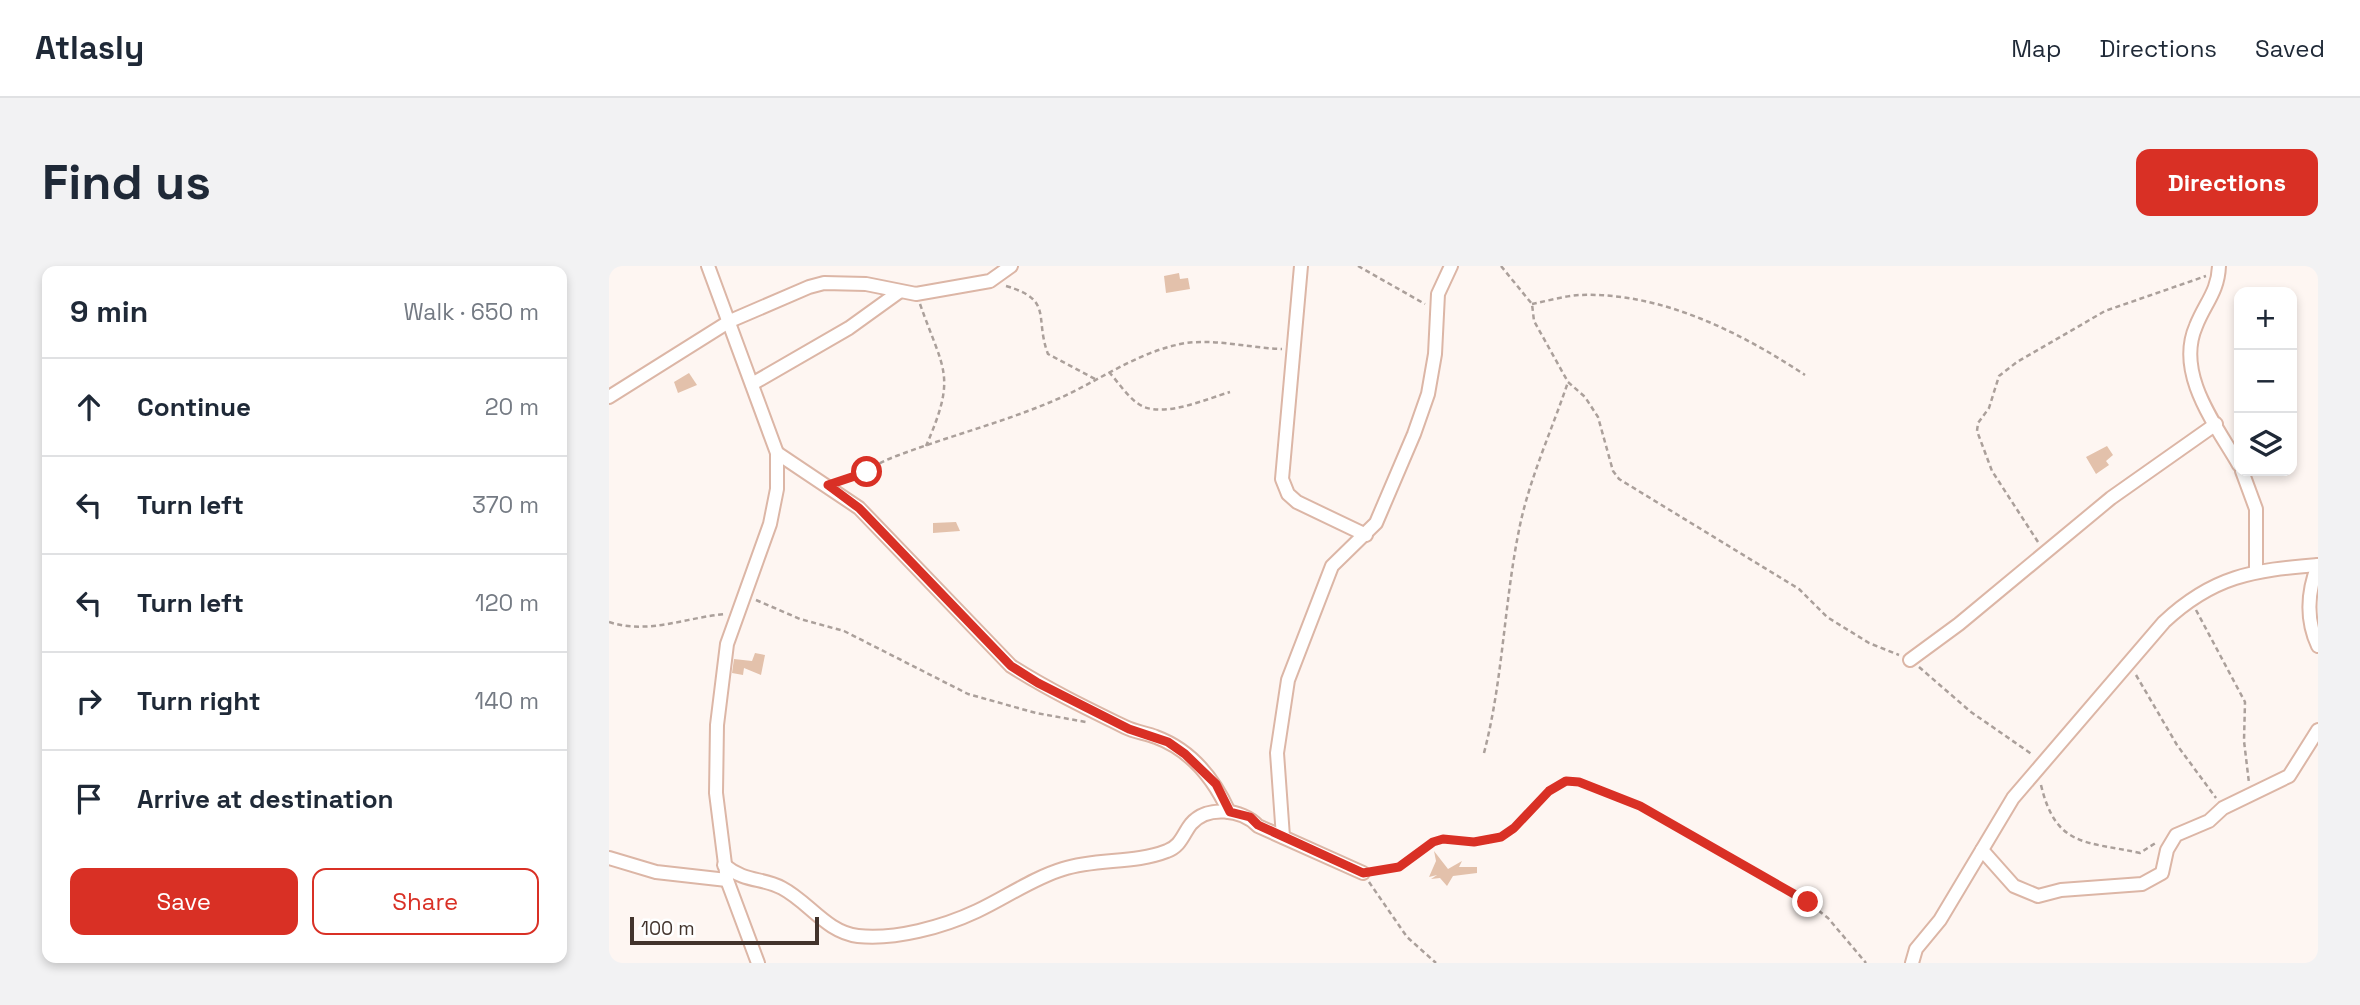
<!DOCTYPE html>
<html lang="en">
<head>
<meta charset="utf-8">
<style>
  body { margin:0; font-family:"Space Grotesk",sans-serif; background:#f2f2f3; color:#1f2937 }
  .controls { position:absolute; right:21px; top:21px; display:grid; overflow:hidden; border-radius:14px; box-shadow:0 4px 10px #0003 }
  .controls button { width:63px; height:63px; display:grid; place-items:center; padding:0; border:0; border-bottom:2px solid #e0e1e3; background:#fff; color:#1f2937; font:35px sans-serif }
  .scale { position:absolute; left:21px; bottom:18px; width:189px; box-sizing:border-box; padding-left:7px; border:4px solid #42332c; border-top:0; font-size:19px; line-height:24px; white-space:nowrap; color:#42332c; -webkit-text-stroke:5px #fff; paint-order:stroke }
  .stop { position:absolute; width:21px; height:21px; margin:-16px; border:5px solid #d93025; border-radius:50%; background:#fff }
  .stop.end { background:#d93025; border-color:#fff; box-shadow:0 2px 7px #0008 }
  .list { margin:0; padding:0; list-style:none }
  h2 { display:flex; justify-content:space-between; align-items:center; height:91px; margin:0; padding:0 28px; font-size:30px }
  h2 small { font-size:23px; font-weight:400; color:#747a83 }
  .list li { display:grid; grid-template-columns:46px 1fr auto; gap:21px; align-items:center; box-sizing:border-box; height:98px; padding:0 28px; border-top:2px solid #e0e1e3 }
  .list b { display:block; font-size:26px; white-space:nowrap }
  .list em { font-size:23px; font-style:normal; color:#747a83 }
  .actions { display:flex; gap:14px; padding:21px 28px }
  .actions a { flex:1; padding:16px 0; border:2px solid #d93025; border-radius:14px; text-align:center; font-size:24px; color:#d93025 }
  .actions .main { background:#d93025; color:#fff }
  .icon { flex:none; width:38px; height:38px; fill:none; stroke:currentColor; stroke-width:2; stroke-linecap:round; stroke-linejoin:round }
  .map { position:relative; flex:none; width:1709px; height:697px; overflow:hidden; border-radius:14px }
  header { display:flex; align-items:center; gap:42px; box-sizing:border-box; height:98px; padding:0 35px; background:#fff; border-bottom:2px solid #e0e1e3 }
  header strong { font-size:33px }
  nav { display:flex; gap:38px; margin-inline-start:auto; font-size:24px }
  .intro { display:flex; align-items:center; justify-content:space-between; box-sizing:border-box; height:168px; padding:0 42px }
  h1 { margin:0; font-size:49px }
  .button { padding:18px 32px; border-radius:14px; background:#d93025; color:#fff; font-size:24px; font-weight:700 }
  main { display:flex; gap:42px; padding:0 42px }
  aside { flex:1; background:#fff; border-radius:14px; box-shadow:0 4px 10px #0003 }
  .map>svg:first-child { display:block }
  .building { fill:#e3c1ab }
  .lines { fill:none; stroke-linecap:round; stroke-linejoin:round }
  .minor-casing { stroke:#dcb6a6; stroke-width:16 }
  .path { stroke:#aba09b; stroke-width:2.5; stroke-dasharray:5 3.5; stroke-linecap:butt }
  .minor { stroke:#fff; stroke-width:12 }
  .route { stroke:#d93025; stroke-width:9 }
</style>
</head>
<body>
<header>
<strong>Atlasly</strong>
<nav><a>Map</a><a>Directions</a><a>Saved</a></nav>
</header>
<div class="intro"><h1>Find us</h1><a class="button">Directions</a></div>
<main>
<aside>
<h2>9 min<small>Walk · 650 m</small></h2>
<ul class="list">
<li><svg class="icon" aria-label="ahead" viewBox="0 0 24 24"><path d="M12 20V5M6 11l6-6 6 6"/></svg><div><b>Continue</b></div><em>20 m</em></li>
<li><svg class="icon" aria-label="left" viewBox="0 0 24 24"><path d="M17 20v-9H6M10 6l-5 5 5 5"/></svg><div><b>Turn left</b></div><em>370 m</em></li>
<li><svg class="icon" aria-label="left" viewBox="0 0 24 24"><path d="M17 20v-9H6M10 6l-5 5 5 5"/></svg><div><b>Turn left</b></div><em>120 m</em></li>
<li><svg class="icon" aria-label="right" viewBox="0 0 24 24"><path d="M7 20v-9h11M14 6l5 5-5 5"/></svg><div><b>Turn right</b></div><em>140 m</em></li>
<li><svg class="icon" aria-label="arrive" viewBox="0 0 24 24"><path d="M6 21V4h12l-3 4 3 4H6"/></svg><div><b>Arrive at destination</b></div></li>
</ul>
<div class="actions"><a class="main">Save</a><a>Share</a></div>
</aside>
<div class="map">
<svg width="1709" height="697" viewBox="0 0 1709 697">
  <rect width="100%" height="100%" fill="#fef6f2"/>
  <g class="building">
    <polygon points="570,7 571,13 579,12 581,23 557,27 555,10"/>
    <polygon points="80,107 88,119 69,127 65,116"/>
    <polygon points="1498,180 1504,189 1497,195 1500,199 1487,208 1477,191"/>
    <polygon points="347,256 351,265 324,267 324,257"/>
    <polygon points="146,387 156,389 152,409 135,402 134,409 123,407 125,393 143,395"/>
    <polygon points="825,585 839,603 853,595 850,601 868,601 868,607 844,610 838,620 831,612 822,613 828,609 820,611 827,595"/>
  </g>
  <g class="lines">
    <g class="minor-casing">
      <g id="minor">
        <polyline points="99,0 168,187 168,223 161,258 118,378 108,459 107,527 118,614 149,697"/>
        <polyline points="692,0 673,213 679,228 688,236 757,269"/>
        <path d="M1610 0C1609 26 1596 37 1587 60 1566 108 1607 159 1630 199"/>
        <polyline points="143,118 240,62 290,26"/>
        <polyline points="0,131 121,55 200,21 215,17 257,18 307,28 381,15 402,0"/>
        <path d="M168 187 250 242 402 400C438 423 477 442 516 461 526 466 537 467 547 471 582 484 605 513 620 546"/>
        <polyline points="1633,205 1647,243 1647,305"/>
        <path d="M1709 299C1698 327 1697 354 1709 380"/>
        <polyline points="1301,394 1350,358 1502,232 1607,158"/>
        <polyline points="674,571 668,487 679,414 723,300 767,257 805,168 819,128 826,88 829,28 842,0"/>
        <polyline points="1373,584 1405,620 1429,630 1452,624 1533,618 1553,607 1558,584 1567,569 1600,555 1614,542 1680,510 1709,464"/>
        <polyline points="0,592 47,606 118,614"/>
        <path d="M115 599C137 617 152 611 173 622 200 636 217 666 249 670 286 674 334 661 368 645 396 632 424 612 454 603 488 592 525 598 558 585 572 580 574 568 582 558 598 539 633 543 649 560L754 607"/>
        <path d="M1303 697 1307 683 1331 654 1404 532 1555 356C1604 310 1644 304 1709 299"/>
      </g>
    </g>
    <g class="path">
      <polyline points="749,0 816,38"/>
      <polyline points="892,0 923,38 925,55 959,116 976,131 989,151 1004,205 1010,213 1190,323 1218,351 1260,377 1290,389"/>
      <path d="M397 20C445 34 425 51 439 88L486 113"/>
      <path d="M311 38C335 106 348 109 317 180"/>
      <path d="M923 38C938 35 955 30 971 29 1052 26 1131 66 1196 109"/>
      <path d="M500 106C510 117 521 135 535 141 560 150 597 133 621 126"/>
      <path d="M232 215C253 208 270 196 290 189 343 169 399 155 451 132 493 113 530 85 577 77 609 73 641 82 673 83"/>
      <polyline points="1429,276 1383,205 1368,165 1369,157 1380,142 1390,110 1408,96 1496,45 1597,10"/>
      <polyline points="147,334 191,353 235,365 359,428 427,447 477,456"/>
      <polyline points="1587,344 1636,436 1635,475 1640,517"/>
      <path d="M0 356C39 369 78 351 117 348"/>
      <polyline points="1310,401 1362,446 1424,489"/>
      <polyline points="1527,409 1568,479 1607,532"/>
      <path d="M875 487C894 414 895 338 910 264 920 213 943 164 959 116"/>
      <path d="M1432 519C1447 582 1477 575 1531 587L1548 576"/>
      <polyline points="764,606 790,601 824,576 834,573 865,576 892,571 905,562 940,525 957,515 970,516 1031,540 1200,637 1219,652 1257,697"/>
      <polyline points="760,616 798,671 827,697"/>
    </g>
    <use href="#minor" class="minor"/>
  </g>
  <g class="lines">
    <polyline class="route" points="258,206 219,219 250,242 402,400 429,417 520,463 559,476 576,488 607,518 621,546 641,551 649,559 754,607 790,601 824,576 834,573 865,576 892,571 905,562 940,525 957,515 970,516 1031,540 1199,636"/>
  </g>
</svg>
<div class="controls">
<button>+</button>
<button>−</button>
<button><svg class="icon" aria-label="layers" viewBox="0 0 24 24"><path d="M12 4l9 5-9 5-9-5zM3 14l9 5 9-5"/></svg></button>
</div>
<div class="scale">100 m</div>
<div class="stop" style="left:258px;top:206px"></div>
<div class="stop end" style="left:1199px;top:636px"></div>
</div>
</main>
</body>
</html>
